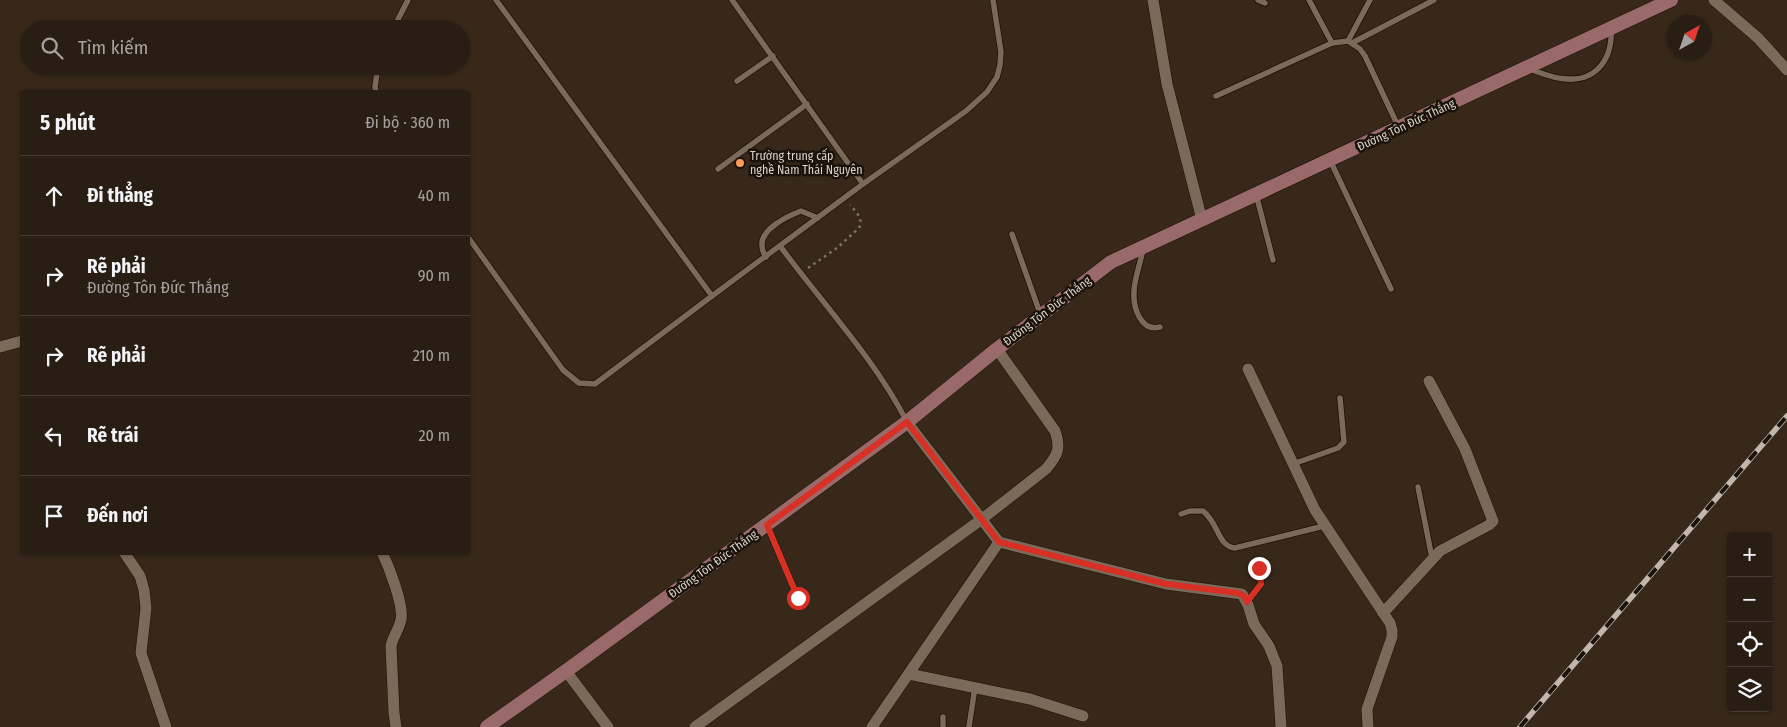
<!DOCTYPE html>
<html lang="vi">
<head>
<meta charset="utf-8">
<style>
  body { margin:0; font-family:"Fira Sans Condensed",sans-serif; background:#352b22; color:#f1f3f6 }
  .controls { position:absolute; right:15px; bottom:15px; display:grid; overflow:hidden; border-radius:5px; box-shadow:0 1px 4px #0004 }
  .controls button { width:45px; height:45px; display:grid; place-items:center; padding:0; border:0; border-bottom:1px solid #453c34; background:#291e14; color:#f1f3f6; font:25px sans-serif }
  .compass { position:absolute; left:1667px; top:15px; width:45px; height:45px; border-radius:50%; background:#291e14; box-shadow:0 1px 4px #0004; rotate:40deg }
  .stop { position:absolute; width:15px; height:15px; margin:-11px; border:4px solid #d93025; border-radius:50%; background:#fff }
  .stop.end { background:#d93025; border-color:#fff; box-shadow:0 1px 5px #0008 }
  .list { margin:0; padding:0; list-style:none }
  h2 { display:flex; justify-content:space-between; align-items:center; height:65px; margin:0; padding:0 20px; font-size:21px }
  h2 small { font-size:16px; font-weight:400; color:#a5a2a0 }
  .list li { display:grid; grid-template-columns:32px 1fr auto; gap:15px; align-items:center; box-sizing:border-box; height:80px; padding:0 20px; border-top:1px solid #453c34 }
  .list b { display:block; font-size:19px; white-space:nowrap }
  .list p { margin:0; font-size:16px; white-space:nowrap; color:#a5a2a0 }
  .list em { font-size:16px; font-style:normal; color:#a5a2a0 }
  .icon { flex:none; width:28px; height:28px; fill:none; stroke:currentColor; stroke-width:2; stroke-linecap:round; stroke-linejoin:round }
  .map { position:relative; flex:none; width:1787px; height:727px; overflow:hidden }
  .search { position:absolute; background:#291e14; box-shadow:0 1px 4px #0004; left:20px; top:20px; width:450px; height:55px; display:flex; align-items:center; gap:12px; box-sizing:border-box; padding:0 18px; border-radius:28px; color:#a5a2a0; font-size:19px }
  .panel { position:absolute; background:#291e14; box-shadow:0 1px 4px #0004; left:20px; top:90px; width:450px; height:465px; border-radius:5px }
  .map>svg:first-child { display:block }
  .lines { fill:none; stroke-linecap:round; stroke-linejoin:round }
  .service-casing { stroke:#1e1104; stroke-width:7 }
  .minor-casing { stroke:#1e1104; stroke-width:12 }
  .secondary-casing { stroke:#1e1104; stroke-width:15 }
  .path { stroke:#7f7266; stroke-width:2.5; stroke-dasharray:2.5 4; stroke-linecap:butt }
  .service { stroke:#7b6959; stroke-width:5.5 }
  .minor { stroke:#7b6959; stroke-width:11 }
  .secondary { stroke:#9a6a6b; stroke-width:14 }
  .rail-casing { stroke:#c2b7ad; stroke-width:5.5 }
  .rail { stroke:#19130c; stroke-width:4; stroke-dasharray:11; stroke-linecap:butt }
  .route { stroke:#d93025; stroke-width:6 }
  .poi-dot { fill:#fe9b58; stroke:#19130c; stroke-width:2 }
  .labels { text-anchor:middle; stroke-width:5; stroke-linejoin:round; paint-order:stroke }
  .street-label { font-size:12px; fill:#ddd3ca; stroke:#19130c }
  .poi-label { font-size:12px; fill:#ddd3ca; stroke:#19130c; text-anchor:start }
</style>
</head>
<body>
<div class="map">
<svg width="1787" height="727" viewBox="0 0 1787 727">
  <rect width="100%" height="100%" fill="#37281a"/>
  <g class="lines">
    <g class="service-casing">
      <g id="service">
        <polyline points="496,0 712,296 863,184 966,111 987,92 997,77 1000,65 1001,52 993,0"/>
        <polyline points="732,0 863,184"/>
        <polyline points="1258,0 1265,3"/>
        <polyline points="1309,0 1332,43"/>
        <polyline points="393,29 408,0"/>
        <polyline points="1348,41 1370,0"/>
        <polyline points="1352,43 1434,0"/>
        <path d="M1529 69C1541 73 1554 79 1567 79 1598 81 1613 57 1611 28"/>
        <polyline points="737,81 773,56"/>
        <polyline points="376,92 375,87 378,66"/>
        <polyline points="1216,96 1332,43 1348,41 1360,49 1365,56 1398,126"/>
        <polyline points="1330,160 1391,289"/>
        <polyline points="718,169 807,104"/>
        <polyline points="1256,194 1273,260"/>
        <polyline points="1012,234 1041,316"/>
        <polyline points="468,237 563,370 579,383 595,384 712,296"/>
        <path d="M780 246C823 304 874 358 907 422"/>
        <path d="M1143 249C1141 262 1134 279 1134 292 1133 308 1141 332 1160 327"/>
        <path d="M766 257C764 254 762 250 762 246 760 229 788 216 801 211L818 218"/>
        <polyline points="1293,464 1338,448 1344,442 1340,398"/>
        <polyline points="1418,487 1432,558"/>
        <path d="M1181 514 1190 511H1203C1219 523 1217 546 1235 548L1324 526"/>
        <polyline points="767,525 798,598"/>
        <polyline points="1247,602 1261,584 1259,568"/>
        <polyline points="943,717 943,727"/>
        <polyline points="969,727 975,687"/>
      </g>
    </g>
    <g class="minor-casing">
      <g id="minor">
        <polyline points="1153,0 1167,84 1202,220"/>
        <polyline points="1714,0 1758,38 1787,70"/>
        <polyline points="0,347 22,341"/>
        <polyline points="1248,369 1315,510 1390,623 1392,630 1392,637 1367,709 1368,727"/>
        <polyline points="907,422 999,542 1166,584 1242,594 1248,605 1254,624 1269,646 1277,666 1281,727"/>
        <polyline points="124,552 140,576 144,590 146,608 141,653 166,727"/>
        <path d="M382 552C389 567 404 605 401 620 398 632 393 636 391 646L394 713 396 727"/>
        <polyline points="1383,613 1440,551 1489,525 1493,521 1465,449 1429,381"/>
        <polyline points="566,671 608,727"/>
        <polyline points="909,674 1030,699 1083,716"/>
        <path d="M695 727 982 519 1046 469C1058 455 1061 448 1055 431L997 349"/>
        <polyline points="872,727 999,542"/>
      </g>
    </g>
    <g class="secondary-casing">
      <polyline id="secondary" points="487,727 566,671 907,422 997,349 1111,262 1671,0"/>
    </g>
    <path class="path" d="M808 268 837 248 859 228C864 219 856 212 850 205"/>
    <use href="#service" class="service"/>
    <use href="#minor" class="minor"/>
    <use href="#secondary" class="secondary"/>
    <g class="rail-casing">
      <polyline id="rail" points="1520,727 1787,416"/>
    </g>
    <use href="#rail" class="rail"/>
  </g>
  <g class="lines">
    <polyline class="route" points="798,598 767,525 907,422 999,542 1166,584 1238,593 1244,596 1247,602 1261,584 1259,568"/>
  </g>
  <circle class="poi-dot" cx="740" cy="163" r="5"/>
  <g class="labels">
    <g class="street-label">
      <text transform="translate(1406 125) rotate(-25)" y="4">Đường Tôn Đức Thắng</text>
      <text transform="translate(1047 311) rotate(-37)" y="4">Đường Tôn Đức Thắng</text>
      <text transform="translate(713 564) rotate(-36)" y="4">Đường Tôn Đức Thắng</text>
    </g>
    <g class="poi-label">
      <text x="750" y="160">Trường trung cấp<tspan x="750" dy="14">nghề Nam Thái Nguyên</tspan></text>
    </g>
  </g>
</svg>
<div class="controls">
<button>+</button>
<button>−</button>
<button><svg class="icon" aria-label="locate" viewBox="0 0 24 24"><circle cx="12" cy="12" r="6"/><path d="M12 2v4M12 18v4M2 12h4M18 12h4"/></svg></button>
<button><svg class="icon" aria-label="layers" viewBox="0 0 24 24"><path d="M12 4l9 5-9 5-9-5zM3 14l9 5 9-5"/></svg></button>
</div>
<svg class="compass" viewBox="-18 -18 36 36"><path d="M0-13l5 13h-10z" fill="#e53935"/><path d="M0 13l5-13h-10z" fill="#a5a2a0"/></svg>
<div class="stop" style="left:798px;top:598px"></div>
<div class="stop end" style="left:1259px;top:568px"></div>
<div class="search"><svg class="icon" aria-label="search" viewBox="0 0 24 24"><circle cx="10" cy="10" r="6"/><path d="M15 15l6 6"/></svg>Tìm kiếm</div>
<section class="panel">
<h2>5 phút<small>Đi bộ · 360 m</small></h2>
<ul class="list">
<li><svg class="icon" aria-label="ahead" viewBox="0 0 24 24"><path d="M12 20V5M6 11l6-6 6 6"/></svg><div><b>Đi thẳng</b></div><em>40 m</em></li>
<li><svg class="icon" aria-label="right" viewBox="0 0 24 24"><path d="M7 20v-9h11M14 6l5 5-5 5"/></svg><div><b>Rẽ phải</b><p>Đường Tôn Đức Thắng</p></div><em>90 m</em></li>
<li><svg class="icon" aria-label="right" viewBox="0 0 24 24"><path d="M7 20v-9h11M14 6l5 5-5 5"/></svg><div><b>Rẽ phải</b></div><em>210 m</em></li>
<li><svg class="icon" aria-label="left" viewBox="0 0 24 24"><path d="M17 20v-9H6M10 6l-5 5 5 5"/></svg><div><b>Rẽ trái</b></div><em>20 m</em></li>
<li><svg class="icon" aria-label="arrive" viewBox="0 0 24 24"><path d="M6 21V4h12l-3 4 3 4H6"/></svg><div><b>Đến nơi</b></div></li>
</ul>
</section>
</div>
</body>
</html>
